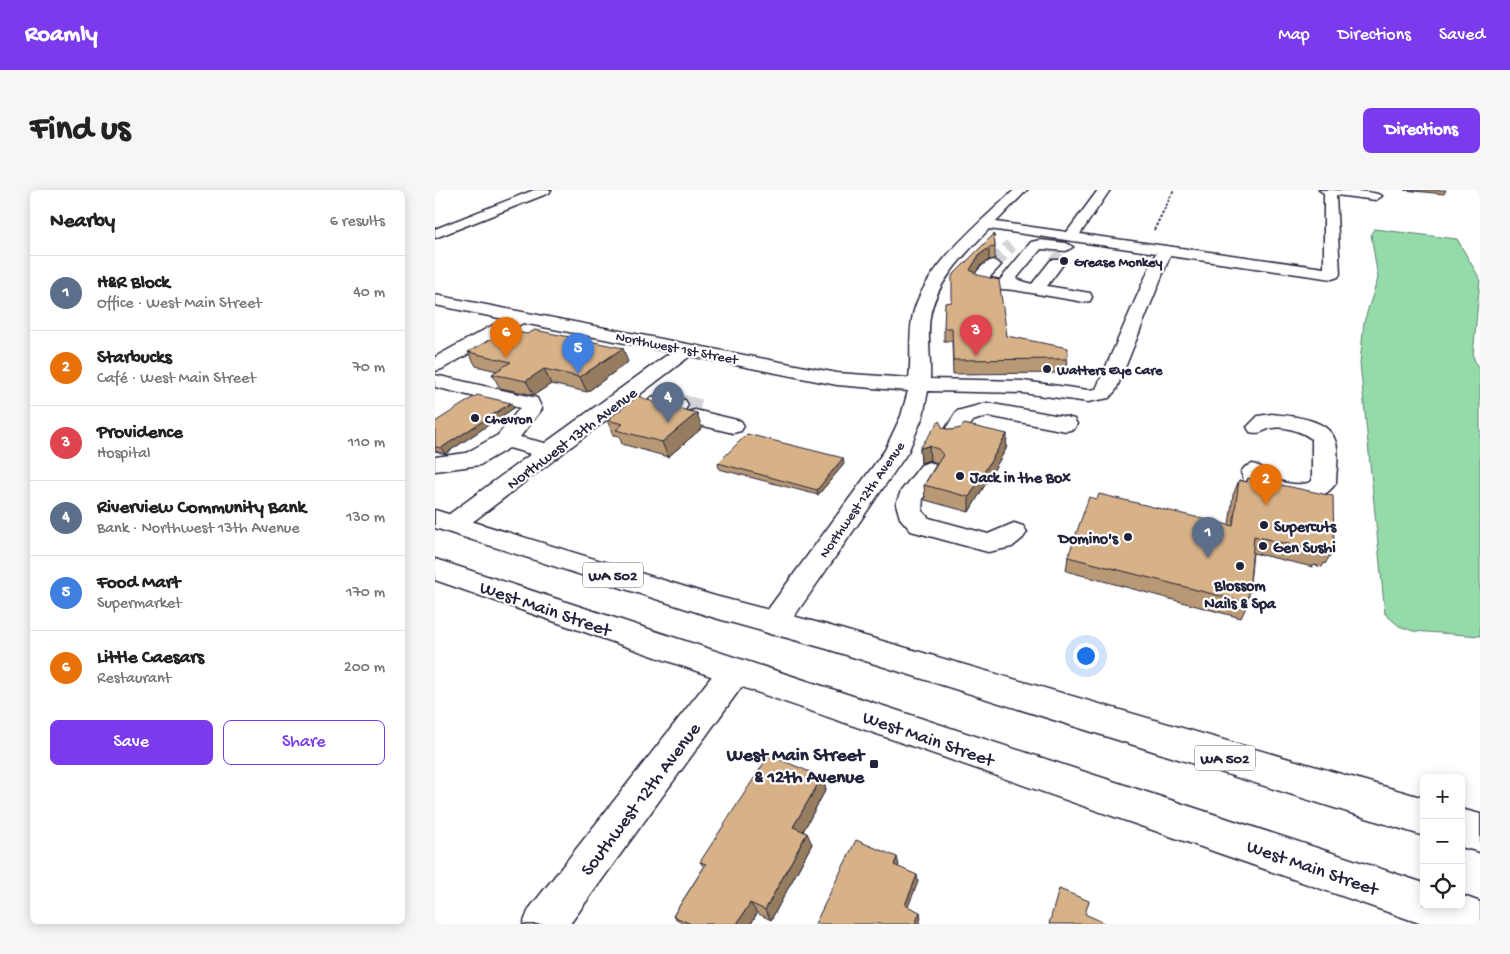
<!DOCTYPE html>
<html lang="en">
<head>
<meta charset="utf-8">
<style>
  body { margin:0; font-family:"Gochi Hand",sans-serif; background:#f6f6f6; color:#222 }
  .controls { position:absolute; right:15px; bottom:15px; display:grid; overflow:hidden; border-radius:8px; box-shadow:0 2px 12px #0003 }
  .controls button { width:45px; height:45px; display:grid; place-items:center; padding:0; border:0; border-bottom:1px solid #e0e0e0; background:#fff; color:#222; font:25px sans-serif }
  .you { position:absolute; left:650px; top:465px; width:18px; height:18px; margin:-12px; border:4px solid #fff; border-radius:50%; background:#1a73e8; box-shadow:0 0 0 8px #1a73e833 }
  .badge { display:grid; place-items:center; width:32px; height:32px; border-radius:50%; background:#7c3aed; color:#fff; font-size:16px; font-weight:700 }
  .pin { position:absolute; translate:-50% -41px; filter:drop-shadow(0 1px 2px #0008) }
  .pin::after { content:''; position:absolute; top:26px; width:18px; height:15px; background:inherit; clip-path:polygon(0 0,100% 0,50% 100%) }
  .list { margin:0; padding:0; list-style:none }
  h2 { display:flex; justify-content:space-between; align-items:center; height:65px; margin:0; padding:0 20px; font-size:21px }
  h2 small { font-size:16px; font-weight:400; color:#767676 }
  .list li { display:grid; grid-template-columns:32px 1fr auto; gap:15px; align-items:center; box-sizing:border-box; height:75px; padding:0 20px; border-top:1px solid #e0e0e0 }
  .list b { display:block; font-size:19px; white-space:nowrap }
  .list p { margin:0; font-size:16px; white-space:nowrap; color:#767676 }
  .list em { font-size:16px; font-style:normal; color:#767676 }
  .actions { display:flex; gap:10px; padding:15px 20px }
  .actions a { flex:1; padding:11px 0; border:1px solid #7c3aed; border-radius:8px; text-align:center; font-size:18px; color:#7c3aed }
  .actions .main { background:#7c3aed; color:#fff }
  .icon { flex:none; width:28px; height:28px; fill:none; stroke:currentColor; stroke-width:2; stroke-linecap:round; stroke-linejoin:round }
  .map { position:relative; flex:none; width:1045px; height:734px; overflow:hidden; border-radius:8px }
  header { display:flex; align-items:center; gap:30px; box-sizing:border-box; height:70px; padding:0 25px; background:#7c3aed; color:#fff }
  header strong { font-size:24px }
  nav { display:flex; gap:28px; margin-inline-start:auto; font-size:18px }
  .intro { display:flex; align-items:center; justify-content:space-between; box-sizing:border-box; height:120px; padding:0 30px }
  h1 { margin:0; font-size:35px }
  .button { padding:12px 22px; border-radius:8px; background:#7c3aed; color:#fff; font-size:18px; font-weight:700 }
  main { display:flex; gap:30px; padding:0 30px }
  aside { flex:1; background:#fff; border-radius:8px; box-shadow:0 2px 12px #0003 }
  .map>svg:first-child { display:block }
  .green { fill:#95dba9; stroke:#5c7e72 }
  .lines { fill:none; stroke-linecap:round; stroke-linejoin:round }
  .minor-tunnel-far1 { stroke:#d3d3d8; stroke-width:14; stroke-dasharray:14 7; stroke-linecap:butt }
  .minor-tunnel { stroke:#d3d3d8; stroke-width:23; stroke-dasharray:23 11; stroke-linecap:butt }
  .minor-casing { stroke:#22223b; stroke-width:3 }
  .highway-casing { stroke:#22223b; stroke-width:3 }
  .path { stroke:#22223b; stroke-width:2; stroke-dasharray:2.5 2; stroke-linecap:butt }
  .minor { fill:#fff; fill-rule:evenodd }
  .highway { fill:#fff; fill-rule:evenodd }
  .wall { fill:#b99975; stroke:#22223b }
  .shaded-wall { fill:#967d5f; stroke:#22223b }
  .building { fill:#d7b288; stroke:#22223b }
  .poi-dot { fill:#22223b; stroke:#fff; stroke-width:2 }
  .labels { text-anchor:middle; stroke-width:4.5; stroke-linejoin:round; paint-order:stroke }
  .far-poi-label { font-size:14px; font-weight:bold; fill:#22223b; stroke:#fff; text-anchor:start }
  .far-street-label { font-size:14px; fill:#22223b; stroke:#fff }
  .shield { fill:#fff; stroke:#646476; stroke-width:1 }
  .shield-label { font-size:15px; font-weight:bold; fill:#22223b }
  .street-label { font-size:16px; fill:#22223b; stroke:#fff }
  .poi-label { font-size:16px; font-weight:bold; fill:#22223b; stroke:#fff; text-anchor:start }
  .near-street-label { font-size:19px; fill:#22223b; stroke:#fff }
  .near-poi-label { font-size:19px; font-weight:bold; fill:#22223b; stroke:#fff; text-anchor:end }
</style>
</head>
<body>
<header>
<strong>Roamly</strong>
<nav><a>Map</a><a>Directions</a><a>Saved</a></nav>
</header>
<div class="intro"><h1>Find us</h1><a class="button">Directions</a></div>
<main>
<aside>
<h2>Nearby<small>6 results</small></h2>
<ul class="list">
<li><span class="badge" style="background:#5c6f8a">1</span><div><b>H&amp;R Block</b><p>Office · West Main Street</p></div><em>40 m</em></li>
<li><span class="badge" style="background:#e8710a">2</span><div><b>Starbucks</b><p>Café · West Main Street</p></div><em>70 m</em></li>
<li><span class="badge" style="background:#e0444e">3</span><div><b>Providence</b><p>Hospital</p></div><em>110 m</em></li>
<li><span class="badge" style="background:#5c6f8a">4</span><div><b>Riverview Community Bank</b><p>Bank · Northwest 13th Avenue</p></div><em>130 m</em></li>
<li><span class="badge" style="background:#3f7fe0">5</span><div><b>Food Mart</b><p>Supermarket</p></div><em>170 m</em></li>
<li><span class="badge" style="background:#e8710a">6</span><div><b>Little Caesars</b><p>Restaurant</p></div><em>200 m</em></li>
</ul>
<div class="actions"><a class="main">Save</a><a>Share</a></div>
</aside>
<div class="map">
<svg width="1045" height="734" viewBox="0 0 1045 734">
  <rect width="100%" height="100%" fill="#fff"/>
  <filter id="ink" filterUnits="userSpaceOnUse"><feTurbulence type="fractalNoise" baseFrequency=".02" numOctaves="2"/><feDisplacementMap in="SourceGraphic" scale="10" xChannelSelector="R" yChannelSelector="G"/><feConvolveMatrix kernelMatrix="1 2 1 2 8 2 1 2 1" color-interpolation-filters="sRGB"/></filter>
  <g filter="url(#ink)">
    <polygon class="green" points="939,39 1022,49 1045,89 1038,166 1045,183 1045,446 978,441 964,436 950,424 925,173 929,132 943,88 936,44"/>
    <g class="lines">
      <g class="minor-tunnel-far1">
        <polyline points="621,73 627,64"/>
        <polyline points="558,75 576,55"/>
      </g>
      <polyline class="minor-tunnel" points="242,215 266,221"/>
      <g class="minor-casing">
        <g id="minor">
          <polygon points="99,0 116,0 114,3 0,48 0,39"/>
          <path d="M579 0H592L561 32 632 42 663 0H675L645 44 889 78V3L884 0C897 0 939 0 947 6L941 10 901 5 905 84 903 87 897 89 735 66 681 200 674 208 653 212 588 203 493 201 488 226 473 262 349 441 338 445 327 441 323 433 450 260 466 226 473 201 402 195 255 166 27 340 18 343 9 340 5 334 9 328 96 264 74 258 45 275 0 281V267L31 263 63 245 85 218 0 197V185L102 208 107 219 85 247 110 253 236 162 88 133 7 179 0 181V167L69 129 0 115V105L402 183 474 188C477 167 473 144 478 124 490 76 545 33 579 0ZM554 39 721 63 661 199 653 200 588 191 495 189C496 169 492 147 495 127 500 93 531 63 554 39Z"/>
          <path d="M605 50 631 53 638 57 631 61 606 59 581 89 597 94 616 70H626L629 73 612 96 655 103 657 107 655 111 649 112 579 100 545 97 537 92C539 83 549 72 558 70L566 75 554 88 565 90 596 52Z"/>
          <polygon points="224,205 250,210 253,215 250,220 242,221 217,215 213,211 217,207"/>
          <polygon points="552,213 631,227 639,229 642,234 639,239 631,241 553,226 538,231 525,251 517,253 509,251 506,246 522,221"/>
          <polygon points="260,220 306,231 309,236 306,241 298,243 252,232 249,227 252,222"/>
          <path d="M837 224C856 226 892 228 900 250 905 262 901 280 901 293 883 321 837 309 811 297L806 282 810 277 818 274 826 277 831 287C843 292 866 298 877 291V249C867 242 851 236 838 238 828 239 828 245 815 242L812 237 823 226Z"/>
          <polygon points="494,272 502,275 506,280 488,308 487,321 494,328 553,344 579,333 588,336 592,342 588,348 577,357 553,362 476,341 465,328 461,314 466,301 486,275"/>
          <polygon points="299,468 310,472 315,482 310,492 135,734 88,734 94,719 288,472"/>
        </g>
      </g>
      <g class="highway-casing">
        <g id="highway">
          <polygon points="0,320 280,406 392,435 989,608 989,646 392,459 280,428 0,338"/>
          <polygon points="0,369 989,693 989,715 1026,715 1026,705 1045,712 1045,734 987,734 0,390"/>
          <polygon points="1026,619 1045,624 1045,662 1026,657"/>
        </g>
      </g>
      <polyline class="path" points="719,40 739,0"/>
      <use href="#minor" class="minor"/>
      <use href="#highway" class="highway"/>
    </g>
    <g class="wall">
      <polygon points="969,0 1011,0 1009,4"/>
      <polygon points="559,44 560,57 560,69 554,70 544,77 540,83 572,146 632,169 630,183 518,184 517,151 509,151 509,138 517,112"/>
      <polygon points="33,162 193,172 152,202 116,194 99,205 65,198 57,184 62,181 41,176"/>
      <polygon points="223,214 246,219 267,238 233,267 187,254 184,246 178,245 172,230"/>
      <polygon points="79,218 10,264 0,261 0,232"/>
      <polygon points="508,238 516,240 572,244 571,259 534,322 490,310 489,295 502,273 495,270 486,273 485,258"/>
      <polygon points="283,273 409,274 383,305 284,279"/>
      <polygon points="813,288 899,359 890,374 889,373 887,377 879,375 878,377 818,363 813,413 806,428 631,381 633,367 794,335 798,305 804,290 811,292"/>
      <polygon points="387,587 391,599 368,641 377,654 336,730 322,723 316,734 247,734 238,726 269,677 265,672"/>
    </g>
    <g class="shaded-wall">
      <polygon points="554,58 554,70 544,77 535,93 535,80 544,65"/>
      <polygon points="188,158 193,172 152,202 145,187"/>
      <polygon points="109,179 116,194 99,205 91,191"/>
      <polygon points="76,213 79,218 10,264 6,258"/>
      <polygon points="262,223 267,238 233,267 227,252"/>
      <polygon points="572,244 571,259 534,322 534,307"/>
      <polygon points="494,256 495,270 486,273 485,258"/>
      <polygon points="408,268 409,274 383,305 382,300"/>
      <polygon points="387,587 391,599 364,649 358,637"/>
      <polygon points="372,643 377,654 336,730 330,720"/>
      <polygon points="462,667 464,675 460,683 459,675"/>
      <polygon points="482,685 483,692 471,722 470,715"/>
      <polygon points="315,713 322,723 316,734 302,734"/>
      <polygon points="485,722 486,728 484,734 480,734"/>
    </g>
    <g class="building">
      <polygon points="559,44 560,57 554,58 544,65 535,80 543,85 564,90 572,146 633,158 632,169 518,170 517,138 509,138 510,113 517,112 517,86"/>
      <polygon points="72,140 92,144 100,140 188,158 145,187 109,179 91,191 57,184 76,172 33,162"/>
      <polygon points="42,205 76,213 6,258 0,257 0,232"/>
      <polygon points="203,206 223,214 240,211 246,219 262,223 227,252 181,240 188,234 172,230"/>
      <polygon points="504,231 508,238 516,240 526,238 529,234 572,244 534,307 489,295 508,265 503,259 494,256 485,258"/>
      <polygon points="312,244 408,268 382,300 283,273"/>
      <polygon points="813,288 898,306 899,359 896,358 896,362 886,360 886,362 819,346 813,413 633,367 654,307 662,309 664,304 798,336 804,290 812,292"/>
      <polygon points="334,565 387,587 358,637 372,643 330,720 315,713 302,734 256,734 238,726 271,674 265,672"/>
      <polygon points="421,650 462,667 459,675 482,685 470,715 485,722 480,734 380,734"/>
      <polygon points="624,699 654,711 650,724 672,734 614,734"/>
    </g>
  </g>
  <g class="poi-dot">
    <circle cx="629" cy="71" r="5"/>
    <circle cx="612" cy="179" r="5"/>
    <circle cx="40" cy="228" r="5"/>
    <circle cx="525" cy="286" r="5"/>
    <circle cx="829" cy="335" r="5"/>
    <circle cx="693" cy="347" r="5"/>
    <circle cx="828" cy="356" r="5"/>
    <circle cx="805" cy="376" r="5"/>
    <rect x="434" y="569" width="10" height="10" rx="2.5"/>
  </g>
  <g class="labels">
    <g class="far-poi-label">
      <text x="639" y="76">Grease Monkey</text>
      <text x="622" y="184">Watters Eye Care</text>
      <text x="50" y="233">Chevron</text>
    </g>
    <g class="far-street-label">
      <text transform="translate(242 157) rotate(11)" y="5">Northwest 1st Street</text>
      <text transform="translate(426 309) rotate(-55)" y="5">Northwest 12th Avenue</text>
    </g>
    <g class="shield">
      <rect x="148" y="372.5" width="60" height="25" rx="4"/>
      <rect x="760" y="555.5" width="60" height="25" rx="4"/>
    </g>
    <g class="shield-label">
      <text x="178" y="390">WA 502</text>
      <text x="790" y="573">WA 502</text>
    </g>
    <g class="street-label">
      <text transform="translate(136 247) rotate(-37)" y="6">Northwest 13th Avenue</text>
    </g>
    <g class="poi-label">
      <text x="535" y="292">Jack in the Box</text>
      <text x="839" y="341">Supercuts</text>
      <text x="683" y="353" text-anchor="end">Domino's</text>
      <text x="838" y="362">Gen Sushi</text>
      <text x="805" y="400" text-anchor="middle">Blossom<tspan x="805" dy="18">Nails &amp; Spa</tspan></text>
    </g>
    <g class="near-street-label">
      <text transform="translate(111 417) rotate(19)" y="7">West Main Street</text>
      <text transform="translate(494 547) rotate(19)" y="7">West Main Street</text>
      <text transform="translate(204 608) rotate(-53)" y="7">Southwest 12th Avenue</text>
      <text transform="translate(878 676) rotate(19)" y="7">West Main Street</text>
    </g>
    <g class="near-poi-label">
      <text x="429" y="570">West Main Street<tspan x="429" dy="22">&amp; 12th Avenue</tspan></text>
    </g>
  </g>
</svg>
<div class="controls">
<button>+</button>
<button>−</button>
<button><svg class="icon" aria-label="locate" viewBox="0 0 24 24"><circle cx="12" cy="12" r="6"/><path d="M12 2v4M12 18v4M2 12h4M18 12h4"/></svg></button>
</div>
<div class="you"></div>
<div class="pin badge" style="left:773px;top:368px;background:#5c6f8a">1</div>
<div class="pin badge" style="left:831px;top:315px;background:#e8710a">2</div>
<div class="pin badge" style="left:541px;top:166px;background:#e0444e">3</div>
<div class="pin badge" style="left:233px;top:233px;background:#5c6f8a">4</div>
<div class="pin badge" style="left:143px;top:184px;background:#3f7fe0">5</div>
<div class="pin badge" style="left:71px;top:168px;background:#e8710a">6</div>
</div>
</main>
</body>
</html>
